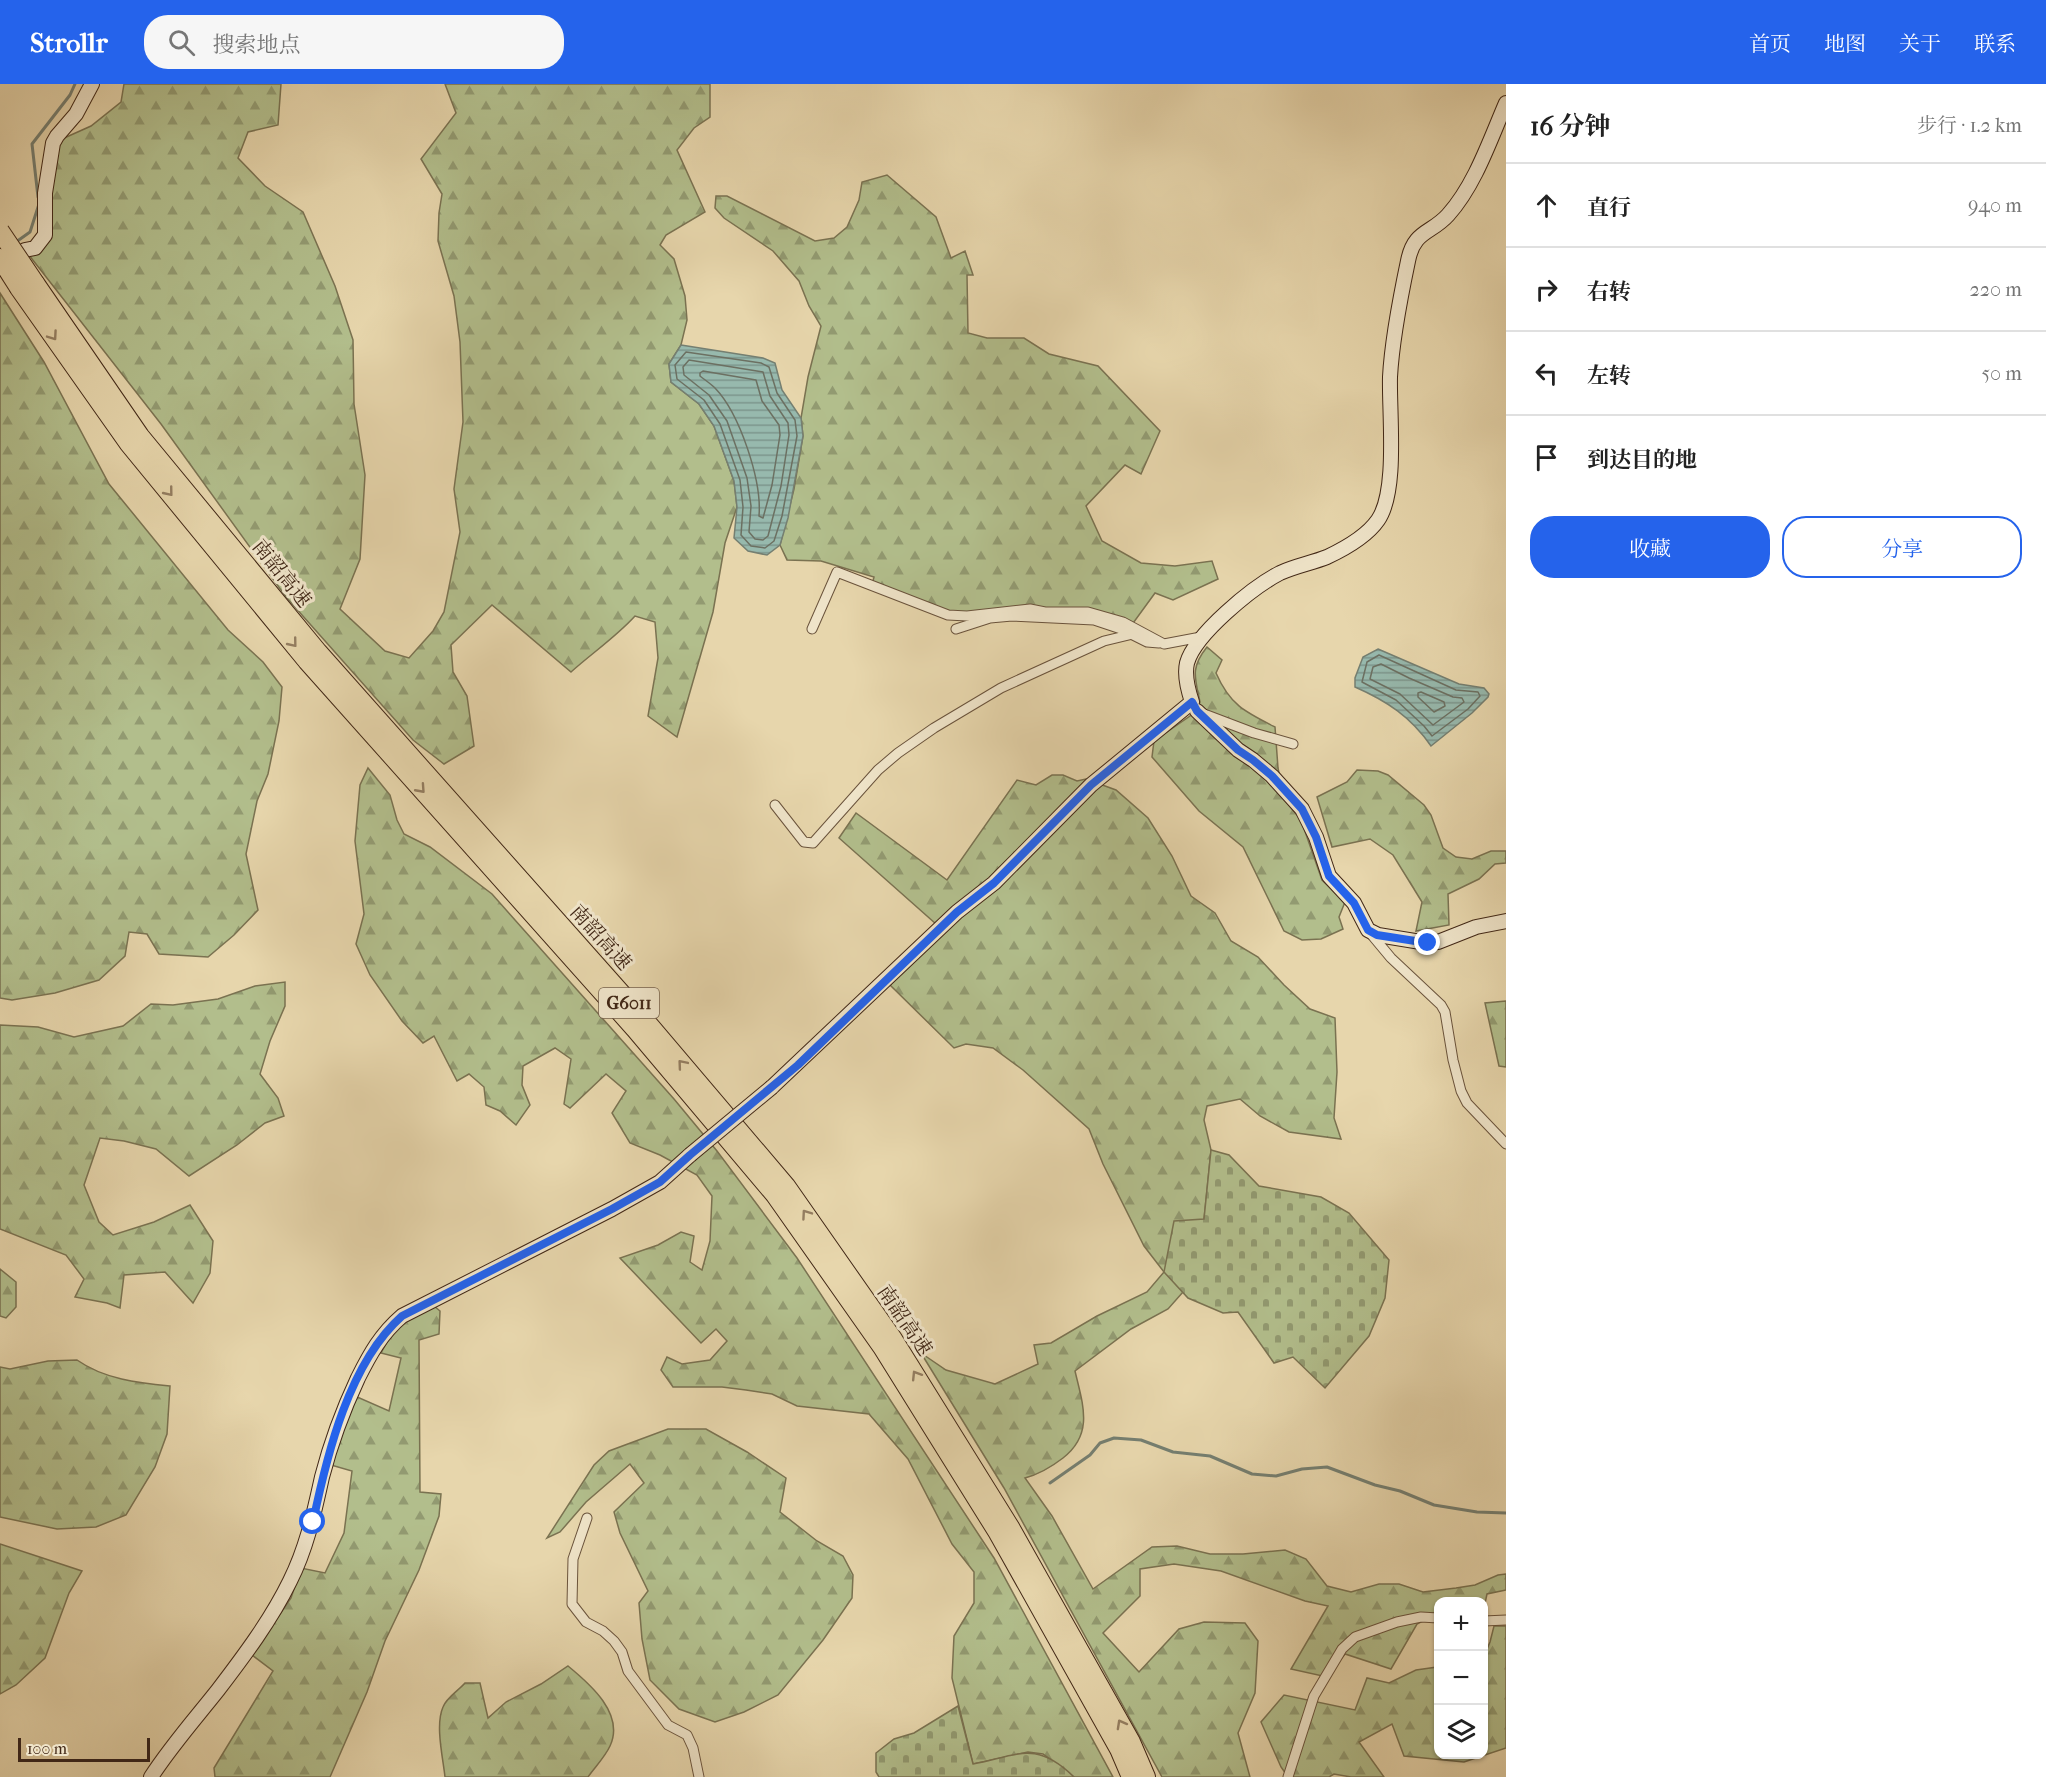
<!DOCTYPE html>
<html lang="zh">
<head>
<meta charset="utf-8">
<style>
  body { margin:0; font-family:"IM FELL French Canon","Noto Serif SC",serif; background:#f6f6f6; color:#222 }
  .controls { position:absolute; right:18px; bottom:18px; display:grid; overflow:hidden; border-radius:12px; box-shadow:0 2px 4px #0004 }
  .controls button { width:54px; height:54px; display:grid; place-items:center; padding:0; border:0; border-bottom:2px solid #e0e0e0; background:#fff; color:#222; font:30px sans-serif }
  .scale { position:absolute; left:18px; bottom:15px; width:132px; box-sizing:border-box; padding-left:6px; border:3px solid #412716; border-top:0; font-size:16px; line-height:21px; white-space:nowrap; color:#412716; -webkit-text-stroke:4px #efe4c9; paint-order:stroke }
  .stop { position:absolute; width:18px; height:18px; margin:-14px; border:4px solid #2563eb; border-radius:50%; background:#fff }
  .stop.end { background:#2563eb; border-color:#fff; box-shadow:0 2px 6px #0008 }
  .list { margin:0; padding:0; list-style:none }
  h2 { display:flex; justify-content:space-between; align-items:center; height:78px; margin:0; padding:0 24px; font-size:26px }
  h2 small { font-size:20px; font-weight:400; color:#767676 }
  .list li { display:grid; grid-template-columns:39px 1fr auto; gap:18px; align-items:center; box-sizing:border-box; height:84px; padding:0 24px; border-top:2px solid #e0e0e0 }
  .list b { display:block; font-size:22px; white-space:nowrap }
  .list em { font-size:20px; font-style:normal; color:#767676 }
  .actions { display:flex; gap:12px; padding:18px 24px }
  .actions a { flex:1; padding:14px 0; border:2px solid #2563eb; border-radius:24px; text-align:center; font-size:21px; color:#2563eb }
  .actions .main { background:#2563eb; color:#fff }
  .icon { flex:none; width:33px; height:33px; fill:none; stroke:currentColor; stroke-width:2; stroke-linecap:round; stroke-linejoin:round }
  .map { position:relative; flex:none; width:1506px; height:1693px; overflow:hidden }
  header { display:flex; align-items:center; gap:36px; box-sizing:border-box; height:84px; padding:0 30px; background:#2563eb; color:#fff }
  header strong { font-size:28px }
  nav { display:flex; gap:33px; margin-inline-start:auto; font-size:21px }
  .search { width:420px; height:54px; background:#f6f6f6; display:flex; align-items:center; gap:15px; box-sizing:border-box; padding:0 21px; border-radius:24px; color:#767676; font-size:22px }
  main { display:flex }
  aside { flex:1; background:#fff }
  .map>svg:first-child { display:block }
  .forest { fill:url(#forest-firs); stroke:#7a7251; stroke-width:1.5 }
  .cemetery { fill:url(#cemetery-stones); stroke:#7a7251; stroke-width:1.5 }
  .water { fill:url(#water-rules); stroke:#757f71; stroke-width:1.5 }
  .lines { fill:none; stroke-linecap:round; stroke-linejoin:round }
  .shore { stroke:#6c7062; stroke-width:1.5 }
  .stream { stroke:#757f71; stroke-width:3 }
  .street-casing { stroke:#6a533c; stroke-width:11 }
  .secondary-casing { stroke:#412716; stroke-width:16 }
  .highway-casing { stroke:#412716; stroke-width:20 }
  .street { stroke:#efe4c9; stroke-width:9 }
  .secondary { stroke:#efe4c9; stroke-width:14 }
  .highway { stroke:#e7d6ac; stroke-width:18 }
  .secondary-bridge-casing { stroke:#412716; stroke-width:16; stroke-linecap:butt }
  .highway-bridge-casing { stroke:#412716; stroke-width:20; stroke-linecap:butt }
  .secondary-bridge { stroke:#efe4c9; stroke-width:14 }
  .highway-bridge { stroke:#e7d6ac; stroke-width:18 }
  .oneway { stroke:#947e61 }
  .route { stroke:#2563eb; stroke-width:8 }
  .labels { text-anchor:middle; stroke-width:6; stroke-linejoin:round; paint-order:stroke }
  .shield { fill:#efe4c9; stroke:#75604c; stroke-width:1.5 }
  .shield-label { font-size:18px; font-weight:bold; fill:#412716 }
  .street-label { font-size:20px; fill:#412716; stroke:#efe4c9 }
</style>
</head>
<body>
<header>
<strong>Strollr</strong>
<div class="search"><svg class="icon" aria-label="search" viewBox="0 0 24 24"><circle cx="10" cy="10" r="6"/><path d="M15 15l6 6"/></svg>搜索地点</div>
<nav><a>首页</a><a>地图</a><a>关于</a><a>联系</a></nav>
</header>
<main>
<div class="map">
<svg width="1506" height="1693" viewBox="0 0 1506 1693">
  <defs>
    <pattern id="forest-firs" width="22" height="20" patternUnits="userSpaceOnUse" patternTransform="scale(1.5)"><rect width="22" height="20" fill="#b2be8c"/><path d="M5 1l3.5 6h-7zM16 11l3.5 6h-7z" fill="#929a71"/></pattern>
    <pattern id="cemetery-stones" width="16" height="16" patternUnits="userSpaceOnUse" patternTransform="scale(1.5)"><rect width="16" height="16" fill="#b2be8c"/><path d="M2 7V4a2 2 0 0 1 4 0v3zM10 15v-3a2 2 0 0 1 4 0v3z" fill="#929a71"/></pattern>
    <pattern id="water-rules" width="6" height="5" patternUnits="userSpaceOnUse" patternTransform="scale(1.5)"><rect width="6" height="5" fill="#97b9ad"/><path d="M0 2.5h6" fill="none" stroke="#7d968c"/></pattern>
  </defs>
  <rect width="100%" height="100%" fill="#e7d6ac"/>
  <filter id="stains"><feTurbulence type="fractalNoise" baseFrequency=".00333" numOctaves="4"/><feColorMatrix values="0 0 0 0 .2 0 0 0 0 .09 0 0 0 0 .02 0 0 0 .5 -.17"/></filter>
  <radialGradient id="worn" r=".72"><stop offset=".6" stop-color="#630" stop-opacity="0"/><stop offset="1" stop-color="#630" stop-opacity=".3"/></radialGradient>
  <g class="forest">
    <path d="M124 0H281L278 41 248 48 238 74 265 102 303 128 335 202 353 256 354 320 365 391 360 475 340 525 385 567 409 574 433 547 444 528 460 448 454 405 463 338 460 258 454 212 438 157 439 129 442 110 421 75 456 29 445 0H710V33L694 44 677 66 705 128 666 151 660 161 674 175 685 212 687 236 681 261 669 280 671 298 699 320 714 342 734 397 737 423 725 459 713 528 677 653 648 632 658 574 655 538 635 532C616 553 592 569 571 588L492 521 451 561 453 588 467 612 474 662 444 680 413 656 286 513 161 340 25 166 41 159 53 59 91 42 121 18Z"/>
    <polygon points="887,91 936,133 951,174 965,167 973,191 967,191 968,249 987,254 1024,254 1049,270 1098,282 1160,347 1141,390 1125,381 1086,422 1102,457 1141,479 1175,482 1212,477 1218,495 1173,516 1155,509 1131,542 948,531 872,501 874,493 821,477 787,476 780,461 794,405 803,352 801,334 808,293 821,242 809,222 799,197 773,167 724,134 715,124 716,112 727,112 815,157 834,154 847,143 859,116 862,98"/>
    <polygon points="0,209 44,278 109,400 228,546 263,578 282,603 279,637 268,690 257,717 246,770 258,826 234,851 208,873 159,870 147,850 129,848 125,872 99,896 55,909 12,916 0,914"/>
    <path d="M1207 563 1222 576 1216 589C1230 621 1245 628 1275 643L1278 684 1284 715 1301 736 1322 796 1345 818 1339 833 1343 845 1321 855 1302 856 1284 847 1243 763 1199 727 1152 673 1154 657 1190 632 1200 618C1195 594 1190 584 1207 563Z"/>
    <polygon points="368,684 390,711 397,736 404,750 430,763 492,810 674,1015 717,1067 797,1174 994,1474 1113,1693 1074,1693 1043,1670 1028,1668 973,1680 952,1594 954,1552 974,1519 974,1488 952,1460 908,1375 869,1330 797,1322 772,1310 746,1306 722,1303 673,1303 661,1286 667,1273 682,1280 710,1276 727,1257 716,1245 701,1259 620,1174 658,1161 681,1148 694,1152 690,1178 702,1186 710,1157 712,1112 697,1091 660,1071 630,1059 612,1029 626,1007 606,990 570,1024 564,1020 571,975 555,964 523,982 522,1001 530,1021 516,1041 500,1027 486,1021 484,1003 469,990 457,997 434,952 423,959 402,937 370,891 356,860 364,830 355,757 360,701"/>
    <polygon points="1357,686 1378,687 1388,691 1424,721 1431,731 1443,764 1456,773 1472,775 1491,767 1506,767 1506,779 1495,780 1479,795 1448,810 1449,841 1416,847 1422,818 1393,771 1370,755 1332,763 1317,713 1347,698"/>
    <path d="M1052 691H1063L1077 697 1086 695 1116 706 1148 734 1172 772 1191 812 1215 829 1231 857 1258 873 1284 901 1310 925 1335 934 1337 988 1334 1034 1341 1055 1289 1048 1260 1032 1240 1015 1207 1022 1204 1036 1211 1066 1204 1135 1165 1188 1183 1208 1168 1225 1131 1245 1075 1287C1083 1321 1094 1350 1063 1374 1050 1384 1040 1390 1025 1394L1052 1432 1093 1505 1152 1463 1177 1462 1210 1470H1243L1285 1466 1306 1475 1327 1502 1351 1508 1379 1500H1399L1423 1508 1456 1504 1475 1501 1498 1491 1506 1490V1506L1487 1510 1484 1524V1518H1438V1529L1417 1540 1391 1585 1345 1570 1327 1593 1291 1585 1328 1522 1305 1517 1221 1487 1174 1480 1140 1485V1512L1103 1549 1139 1588 1179 1545 1204 1538 1245 1539 1258 1557 1255 1609 1238 1649 1250 1693H1162L1004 1404 921 1269 946 1286 995 1300 1038 1280 1034 1261 1051 1259 1097 1232 1147 1208 1164 1188 1144 1162 1103 1080 1089 1045 1023 986 993 964 966 960 954 964 890 901 945 848 839 754 856 729 947 796 1017 696 1036 701Z"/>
    <polygon points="285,898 285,922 270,957 260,990 278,1014 284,1032 265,1039 237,1061 189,1092 156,1065 124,1057 100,1054 84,1101 99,1138 113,1151 154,1138 190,1121 213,1157 210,1189 193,1219 165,1188 124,1191 120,1224 107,1219 75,1213 84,1195 66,1171 0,1145 0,941 38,943 74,953 123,942 151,920 173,921 218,915 255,902"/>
    <polygon points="1506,917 1506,983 1499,982 1485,919"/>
    <polygon points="0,1185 16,1198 16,1223 6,1234 0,1232"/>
    <polygon points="434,1222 440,1227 439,1250 419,1256 420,1408 441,1410 439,1432 419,1486 385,1557 367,1608 330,1693 215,1693 214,1684 273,1587 252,1571 291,1514 301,1484 325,1489 344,1449 352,1387 331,1381 355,1312 389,1327 401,1274 381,1269 392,1249 407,1237"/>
    <path d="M77 1276C104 1295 138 1299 170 1302L167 1350 155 1383 126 1431 96 1443 57 1445 0 1433V1283L10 1285 48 1277Z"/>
    <polygon points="668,1345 706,1345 747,1368 786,1394 780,1428 817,1457 843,1472 853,1491 852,1514 823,1556 778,1611 744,1628 715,1638 679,1625 650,1596 642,1555 639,1519 648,1507 620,1449 614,1428 644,1399 630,1380 586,1418 560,1448 547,1454 594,1381 609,1367"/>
    <polygon points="0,1460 82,1487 69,1509 45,1574 16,1601 0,1610"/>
    <polygon points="1494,1542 1506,1542 1506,1664 1464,1678 1404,1672 1392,1640 1359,1658 1384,1693 1351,1693 1334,1690 1329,1693 1288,1693 1281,1683 1261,1638 1284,1611 1355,1626 1367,1594 1389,1599 1416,1586 1437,1583 1438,1579 1438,1670 1484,1670 1484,1572 1490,1558"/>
    <path d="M568 1582C590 1600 625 1630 610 1662 605 1673 595 1683 588 1693H445C443 1674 435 1641 443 1623 446 1614 459 1606 465 1599H480L488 1634 506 1618 541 1600Z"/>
  </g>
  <g class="cemetery">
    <polygon points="1211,1066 1229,1071 1259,1102 1321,1113 1349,1129 1389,1176 1385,1214 1369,1252 1325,1304 1293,1273 1274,1279 1238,1228 1223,1229 1188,1214 1164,1188 1174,1137 1204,1135"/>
    <path d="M958 1622 973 1680C1019 1671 1036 1656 1074 1693H879L876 1688V1669L894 1655 914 1649Z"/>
  </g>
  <g class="water">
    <polygon points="681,261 763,274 775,279 782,306 801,334 803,352 788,434 780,461 767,471 748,467 734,454 737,423 734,397 714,342 699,320 671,298 669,280"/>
    <path d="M1378 565 1459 600 1484 604 1489 610 1488 613 1472 629 1431 662C1411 633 1387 617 1355 603V594L1363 573Z"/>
  </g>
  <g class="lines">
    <g class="shore">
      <polygon points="686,268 761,279 769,283 777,309 795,336 797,352 782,432 774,457 765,464 751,462 741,451 743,423 740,396 720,340 704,316 677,295 675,281"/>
      <polygon points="689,276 763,288 770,312 788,339 789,351 781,402 768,452 763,456 755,455 749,448 751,422 747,394 727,337 709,311 684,291 683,283"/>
      <path d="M703 287 756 296 762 317 779 341 780 351 772 401 763 434 759 432C762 397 740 330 715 304 711 300 705 296 700 292V289Z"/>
      <polygon points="1379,571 1456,606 1478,608 1480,612 1468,625 1432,652 1424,642 1396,616 1362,598 1367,578"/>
      <polygon points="1381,580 1409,594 1453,613 1462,614 1464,618 1433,641 1400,610 1370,595 1373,583"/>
      <polygon points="1421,608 1444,618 1445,622 1434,628 1418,613 1418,609"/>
    </g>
    <g class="stream">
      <polyline points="38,113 32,60 70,11 75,0"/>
      <polyline points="16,158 30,148 39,120"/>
      <polyline points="1050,1399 1090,1371 1100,1359 1114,1354 1141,1356 1173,1368 1210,1372 1252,1390 1276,1392 1302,1385 1327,1383 1375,1401 1400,1407 1434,1421 1477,1428 1506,1429"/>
    </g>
    <g class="street-casing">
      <g id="street">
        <polyline points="812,545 837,488 948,531 967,532 1030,525 1045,528 1088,528 1123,538 1164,560 1201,553"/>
        <polyline points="956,545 990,534 1012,532 1094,536 1121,545 1147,558 1159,559"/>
        <polyline points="1204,630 1254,649 1293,660"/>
        <polyline points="775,721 804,758 813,759 878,686 898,669 934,644 1001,604 1104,557 1133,550"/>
        <polyline points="1371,850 1391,874 1441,921 1445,928 1453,976 1461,1007 1467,1019 1506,1060"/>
        <polyline points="587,1434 573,1475 572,1520 586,1538 603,1547 614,1557 622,1568 628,1587 668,1641 687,1651 693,1664 699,1693"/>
        <polyline points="1484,1537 1506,1536"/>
        <polyline points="1288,1693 1314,1612 1342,1565 1355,1553 1397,1538 1421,1533 1438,1534"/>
      </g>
    </g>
    <g class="secondary-casing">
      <g id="secondary">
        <polyline points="11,177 25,166 35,164 45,151 45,109 53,59 57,52 76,30 92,0"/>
        <polyline points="1197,627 1238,666 1253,676 1272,692 1302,725 1316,753 1329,792 1354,819 1368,846 1378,851 1427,859 1438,858 1476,843 1506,837"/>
        <path d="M772 1003 957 828 994 799 1091 701 1192 618C1188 606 1184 592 1187 579 1195 550 1253 503 1280 489 1295 482 1312 479 1327 473 1344 465 1367 452 1378 436 1398 407 1389 330 1390 293 1392 255 1400 215 1408 177 1414 146 1431 150 1448 131 1475 101 1490 56 1506 19"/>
        <path d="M151 1693C171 1662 195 1635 218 1606 244 1572 271 1536 290 1497 307 1463 314 1429 322 1393 331 1358 343 1326 358 1294 370 1270 381 1250 402 1232L612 1125 660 1098 690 1071"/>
      </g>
    </g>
    <g class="highway-casing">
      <g id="highway">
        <polyline points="35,199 140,352 318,568 645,936 786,1102 893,1255 1010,1443 1131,1658 1146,1693"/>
        <polyline points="19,204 129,360 307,577 635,945 775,1111 882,1263 998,1449 1119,1665 1131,1693"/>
      </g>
    </g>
    <use href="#street" class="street"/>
    <use href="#secondary" class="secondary"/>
    <use href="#highway" class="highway"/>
    <g class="secondary-bridge-casing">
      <polyline id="secondary-bridge" points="690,1071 772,1003"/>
    </g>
    <g class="highway-bridge-casing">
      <g id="highway-bridge">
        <polyline points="0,147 35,199"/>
        <polyline points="0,174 19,204"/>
      </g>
    </g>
    <use href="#secondary-bridge" class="secondary-bridge"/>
    <use href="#highway-bridge" class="highway-bridge"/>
  </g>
  <defs><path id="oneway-chevron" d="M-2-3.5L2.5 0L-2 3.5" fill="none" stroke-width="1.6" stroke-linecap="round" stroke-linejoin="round" transform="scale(1.5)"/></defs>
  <g class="oneway">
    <use href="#oneway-chevron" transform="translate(53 252) rotate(55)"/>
    <use href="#oneway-chevron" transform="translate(169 408) rotate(51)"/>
    <use href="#oneway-chevron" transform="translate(293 559) rotate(51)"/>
    <use href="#oneway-chevron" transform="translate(421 705) rotate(48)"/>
    <use href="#oneway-chevron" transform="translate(682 980) rotate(-130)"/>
    <use href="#oneway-chevron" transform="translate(806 1130) rotate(-125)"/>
    <use href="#oneway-chevron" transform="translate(916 1291) rotate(-122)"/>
    <use href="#oneway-chevron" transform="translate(1121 1640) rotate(-119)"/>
  </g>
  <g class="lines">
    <path class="route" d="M313 1438C327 1370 349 1279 402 1232L612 1125 660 1098 690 1071 798 981 957 828 994 799 1091 701 1192 618 1197 627 1238 666 1253 676 1272 692 1302 725 1316 753 1329 792 1354 819 1368 846 1377 851 1428 859"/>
  </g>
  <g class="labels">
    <rect class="shield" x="599" y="904" width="60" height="30" rx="4.5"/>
    <g class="shield-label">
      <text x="629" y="925">G6011</text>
    </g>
    <g class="street-label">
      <text transform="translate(282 489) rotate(51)" y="7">南韶高速</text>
      <text transform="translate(601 853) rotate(48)" y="7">南韶高速</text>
      <text transform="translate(905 1236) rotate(56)" y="7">南韶高速</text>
    </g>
  </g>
  <rect width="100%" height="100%" filter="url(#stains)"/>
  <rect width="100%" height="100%" fill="url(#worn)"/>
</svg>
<div class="controls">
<button>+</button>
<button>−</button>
<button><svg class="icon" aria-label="layers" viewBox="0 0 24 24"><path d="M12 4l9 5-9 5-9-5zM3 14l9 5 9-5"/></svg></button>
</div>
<div class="scale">100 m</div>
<div class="stop" style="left:313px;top:1438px"></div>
<div class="stop end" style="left:1428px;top:859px"></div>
</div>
<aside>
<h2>16 分钟<small>步行 · 1.2 km</small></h2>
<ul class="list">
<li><svg class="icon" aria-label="ahead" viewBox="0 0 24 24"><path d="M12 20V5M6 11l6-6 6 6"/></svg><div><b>直行</b></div><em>940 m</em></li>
<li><svg class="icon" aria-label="right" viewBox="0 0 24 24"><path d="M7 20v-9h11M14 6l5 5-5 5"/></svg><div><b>右转</b></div><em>220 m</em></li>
<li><svg class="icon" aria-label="left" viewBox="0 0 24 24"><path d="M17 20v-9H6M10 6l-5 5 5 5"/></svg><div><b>左转</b></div><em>50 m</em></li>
<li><svg class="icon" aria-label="arrive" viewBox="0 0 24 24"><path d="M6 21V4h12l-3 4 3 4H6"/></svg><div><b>到达目的地</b></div></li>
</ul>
<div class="actions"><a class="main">收藏</a><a>分享</a></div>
</aside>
</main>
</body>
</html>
